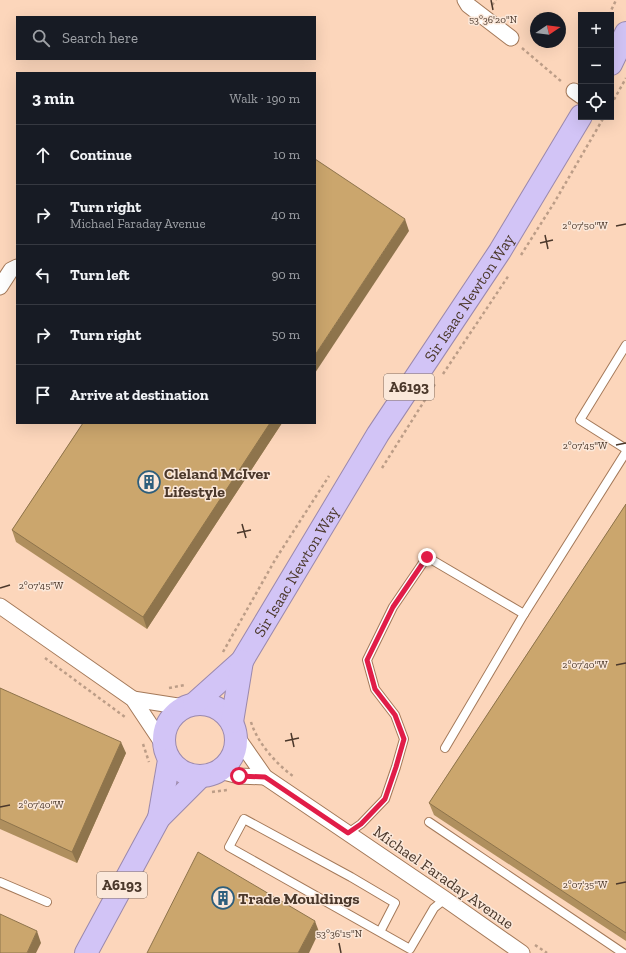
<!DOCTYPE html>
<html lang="en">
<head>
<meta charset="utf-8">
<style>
  body { margin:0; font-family:"Zilla Slab",serif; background:#242831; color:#f1f3f6 }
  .controls { position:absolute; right:12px; top:12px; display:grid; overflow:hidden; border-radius:0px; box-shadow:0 4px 16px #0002 }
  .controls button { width:36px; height:36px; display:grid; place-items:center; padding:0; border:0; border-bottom:1px solid #363941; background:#171b24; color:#f1f3f6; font:20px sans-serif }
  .compass { position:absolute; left:530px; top:12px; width:36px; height:36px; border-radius:50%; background:#171b24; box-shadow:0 4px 16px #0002; rotate:77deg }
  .stop { position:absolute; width:12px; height:12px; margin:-9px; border:3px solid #e11d48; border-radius:50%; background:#fff }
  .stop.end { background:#e11d48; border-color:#fff; box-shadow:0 1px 4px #0008 }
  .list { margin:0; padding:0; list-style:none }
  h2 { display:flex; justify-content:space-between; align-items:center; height:52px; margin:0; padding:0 16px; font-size:17px }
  h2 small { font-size:13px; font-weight:400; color:#9ea1a6 }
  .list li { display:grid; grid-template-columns:26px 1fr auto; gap:12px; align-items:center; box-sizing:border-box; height:60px; padding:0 16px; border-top:1px solid #363941 }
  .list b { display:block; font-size:15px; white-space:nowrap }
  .list p { margin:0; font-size:13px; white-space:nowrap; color:#9ea1a6 }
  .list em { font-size:13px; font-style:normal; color:#9ea1a6 }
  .icon { flex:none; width:22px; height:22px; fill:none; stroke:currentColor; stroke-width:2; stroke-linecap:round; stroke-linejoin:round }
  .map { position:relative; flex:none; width:626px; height:953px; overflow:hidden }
  .search { position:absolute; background:#171b24; box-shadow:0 4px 16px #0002; left:16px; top:16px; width:300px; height:44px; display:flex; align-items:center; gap:10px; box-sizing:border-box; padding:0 14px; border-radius:0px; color:#9ea1a6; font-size:15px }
  .panel { position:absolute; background:#171b24; box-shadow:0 4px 16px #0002; left:16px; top:72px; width:300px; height:352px; border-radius:0px }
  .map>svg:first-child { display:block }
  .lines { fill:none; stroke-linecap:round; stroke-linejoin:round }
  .service-casing { stroke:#a47959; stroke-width:10 }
  .minor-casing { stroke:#a47959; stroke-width:17 }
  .trunk-casing { stroke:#9b89ad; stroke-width:24 }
  .path { stroke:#bc9d87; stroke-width:2.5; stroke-dasharray:3 3; stroke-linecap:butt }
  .service { stroke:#fff; stroke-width:8 }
  .minor { stroke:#fff; stroke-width:15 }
  .trunk { stroke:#d2c4f6; stroke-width:22 }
  .wall { fill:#af8f5e }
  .shaded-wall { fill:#8e744c }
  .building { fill:#cba66d; stroke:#8e744c }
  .route { stroke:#e11d48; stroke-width:5 }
  .ticks { fill:none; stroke:#4b382b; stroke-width:1.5 }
  .labels { text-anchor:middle; stroke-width:3; stroke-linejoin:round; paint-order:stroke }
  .shield { fill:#fbe8da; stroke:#806d60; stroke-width:1 }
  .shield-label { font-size:15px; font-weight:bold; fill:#4b382b }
  .street-label { font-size:16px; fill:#4b382b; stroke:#fbe8da }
  .poi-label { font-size:16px; font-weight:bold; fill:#4b382b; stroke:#fbe8da; text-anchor:start }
  .ticks-label { font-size:10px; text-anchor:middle; fill:#4b382b; stroke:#fbe8da; stroke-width:3; stroke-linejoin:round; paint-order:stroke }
</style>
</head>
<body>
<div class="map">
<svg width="626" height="953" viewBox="0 0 626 953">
  <rect width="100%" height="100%" fill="#fcd6bb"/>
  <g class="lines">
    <g class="service-casing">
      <g id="service">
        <polyline points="626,345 580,420 626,449"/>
        <polyline points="445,748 524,614 626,452"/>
        <polyline points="429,822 623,953"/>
        <polyline points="348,833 361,824 385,799 396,767 404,739 395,715 375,689 367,660 393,607 427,557 524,614"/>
        <polyline points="0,882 47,902"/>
        <polyline points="380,932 395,903 351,877 244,819 229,847 410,949 434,908 445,899"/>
      </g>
    </g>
    <g class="minor-casing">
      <g id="minor">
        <polyline points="465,0 468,5 511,38"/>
        <polyline points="574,91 581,96"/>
        <polyline points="0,287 11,270 17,267"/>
        <polyline points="0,606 133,699 163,744"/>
        <polyline points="133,699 184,707"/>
        <polyline points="237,737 265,777 445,899 522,953"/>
        <polyline points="220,771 239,776 265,777"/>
      </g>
    </g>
    <g class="trunk-casing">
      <g id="trunk">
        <polyline points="611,64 626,33"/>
        <circle cx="200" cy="740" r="36"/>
        <path id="s1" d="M194 704 242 661 378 434 500 251 581 116"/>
        <polyline points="232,722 242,661"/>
        <polyline points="159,818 169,760"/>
        <polyline points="86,953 159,818 200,777"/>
      </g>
    </g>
    <g class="path">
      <polyline points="492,5 496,0"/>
      <polyline points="609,15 616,0"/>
      <polyline points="522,48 562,82"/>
      <polyline points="611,105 626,78"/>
      <polyline points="521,255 554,203 604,117"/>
      <polyline points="443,374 509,275"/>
      <polyline points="382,468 435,384"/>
      <polyline points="223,652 275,560 329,476"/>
      <polyline points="45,658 125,717"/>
      <polyline points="169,688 185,685"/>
      <path d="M251 722C257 742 276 764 293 776"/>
      <polyline points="143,744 149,762"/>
      <polyline points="212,792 227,790"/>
      <polyline points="535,945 547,953"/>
    </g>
    <use href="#service" class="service"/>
    <use href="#minor" class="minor"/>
    <use href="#trunk" class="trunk"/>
  </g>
  <g class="wall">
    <polygon points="83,423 282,423 147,629 16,542 12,530"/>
    <polygon points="626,504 626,941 434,815 429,803"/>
    <polygon points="0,688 126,753 77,863 0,829"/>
  </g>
  <g class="shaded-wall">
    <polygon points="405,219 409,231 315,373 315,355"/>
    <polygon points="270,423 282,423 147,629 143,617"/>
    <polygon points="121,742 126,753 77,863 72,852"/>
    <polygon points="315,921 319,932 309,953 298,953"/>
    <polygon points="37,931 41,943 36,953 27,953"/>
  </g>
  <g class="building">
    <polygon points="315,159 405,219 315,355"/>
    <polygon points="83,423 270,423 143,617 12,530"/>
    <polygon points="626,504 626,933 429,803"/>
    <polygon points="0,688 121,742 72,852 0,819"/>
    <polygon points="198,852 315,921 298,953 147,953"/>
    <polygon points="0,914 37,931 27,953 0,953"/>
  </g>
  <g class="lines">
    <polyline class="route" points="239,776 265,777 348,833 361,824 385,799 396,767 404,739 395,715 375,689 367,660 393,607 427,557"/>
  </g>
  <path class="ticks" d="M491 0 493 10M616 226 626 224M545 235 548 249M540 243 553 240M616 445 626 443M242 524 246 538M237 533 251 530M0 588 10 585M616 665 626 663M291 733 294 747M285 741 299 738M0 807 10 805M616 884 626 882M339 943 341 953"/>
  <defs>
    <g id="building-ring" transform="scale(1.15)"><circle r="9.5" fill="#fbe8da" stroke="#2d5e7c" stroke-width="1.5"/><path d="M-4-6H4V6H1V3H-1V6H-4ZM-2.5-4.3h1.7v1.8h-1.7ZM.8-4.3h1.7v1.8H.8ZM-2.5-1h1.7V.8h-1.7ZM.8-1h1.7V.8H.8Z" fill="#2d5e7c"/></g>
  </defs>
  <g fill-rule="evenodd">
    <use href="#building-ring" x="149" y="482"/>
    <use href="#building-ring" x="223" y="898"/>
  </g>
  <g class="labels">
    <g class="shield">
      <rect x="384" y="374" width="50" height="26" rx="3"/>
      <rect x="97" y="872" width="50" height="26" rx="3"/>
    </g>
    <g class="shield-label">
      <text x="409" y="392">A6193</text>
      <text x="122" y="890">A6193</text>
    </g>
    <g class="street-label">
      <text dy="6" stroke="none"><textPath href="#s1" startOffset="493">Sir Isaac Newton Way</textPath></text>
      <text dy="6" stroke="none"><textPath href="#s1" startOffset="169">Sir Isaac Newton Way</textPath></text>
      <text transform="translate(444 877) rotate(35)" y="6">Michael Faraday Avenue</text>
    </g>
    <g class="poi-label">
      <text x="164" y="479">Cleland McIver<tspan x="164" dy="18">Lifestyle</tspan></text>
      <text x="238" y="904">Trade Mouldings</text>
    </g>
  </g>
  <g class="ticks-label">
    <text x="493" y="23">53°36'20"N</text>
    <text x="585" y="229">2°07'50"W</text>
    <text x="585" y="449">2°07'45"W</text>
    <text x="41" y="589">2°07'45"W</text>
    <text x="585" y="668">2°07'40"W</text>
    <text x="41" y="808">2°07'40"W</text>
    <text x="585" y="888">2°07'35"W</text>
    <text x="339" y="937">53°36'15"N</text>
  </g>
</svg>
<div class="controls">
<button>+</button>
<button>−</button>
<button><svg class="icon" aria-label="locate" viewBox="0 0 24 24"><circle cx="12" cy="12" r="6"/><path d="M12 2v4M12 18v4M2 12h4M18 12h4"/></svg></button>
</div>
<svg class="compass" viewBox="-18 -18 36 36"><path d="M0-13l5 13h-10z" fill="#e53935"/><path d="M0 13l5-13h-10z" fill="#9ea1a6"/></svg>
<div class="stop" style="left:239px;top:776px"></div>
<div class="stop end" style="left:427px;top:557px"></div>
<div class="search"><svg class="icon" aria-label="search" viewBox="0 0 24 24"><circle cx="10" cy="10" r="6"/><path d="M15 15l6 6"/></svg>Search here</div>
<section class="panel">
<h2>3 min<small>Walk · 190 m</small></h2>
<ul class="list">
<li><svg class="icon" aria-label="ahead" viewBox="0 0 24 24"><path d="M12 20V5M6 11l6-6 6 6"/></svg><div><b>Continue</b></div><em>10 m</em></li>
<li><svg class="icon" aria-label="right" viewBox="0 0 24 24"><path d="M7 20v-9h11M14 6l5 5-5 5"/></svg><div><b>Turn right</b><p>Michael Faraday Avenue</p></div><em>40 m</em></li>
<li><svg class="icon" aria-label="left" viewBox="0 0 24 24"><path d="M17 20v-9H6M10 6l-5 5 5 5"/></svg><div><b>Turn left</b></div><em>90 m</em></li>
<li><svg class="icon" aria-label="right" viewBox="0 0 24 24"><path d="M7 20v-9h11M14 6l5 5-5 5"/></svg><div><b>Turn right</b></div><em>50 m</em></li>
<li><svg class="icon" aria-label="arrive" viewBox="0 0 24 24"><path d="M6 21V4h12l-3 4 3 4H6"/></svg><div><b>Arrive at destination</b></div></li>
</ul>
</section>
</div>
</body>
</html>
